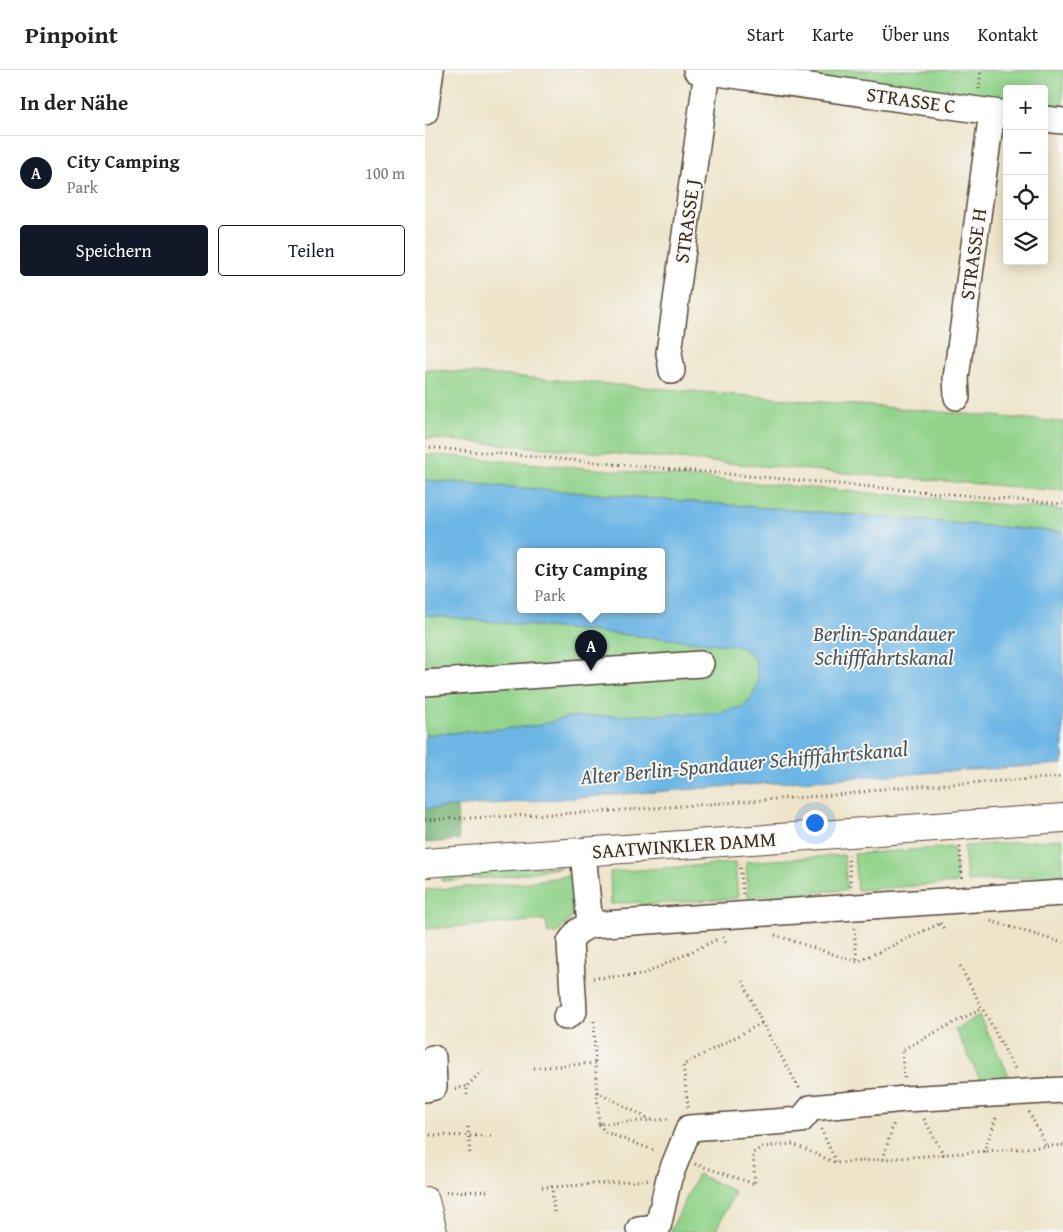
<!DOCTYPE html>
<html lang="de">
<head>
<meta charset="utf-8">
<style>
  body { margin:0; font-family:"Gentium Book Plus",serif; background:#f2f2f2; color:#222 }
  .controls { position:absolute; right:15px; top:15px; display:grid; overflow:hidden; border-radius:5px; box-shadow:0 2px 12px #0003 }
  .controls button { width:45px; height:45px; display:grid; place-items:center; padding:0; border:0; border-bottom:1px solid #e0e0e0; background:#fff; color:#222; font:25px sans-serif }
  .you { position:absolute; left:389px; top:752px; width:18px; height:18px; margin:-12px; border:4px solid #fff; border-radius:50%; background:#1a73e8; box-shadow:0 0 0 8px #1a73e833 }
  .badge { display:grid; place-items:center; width:32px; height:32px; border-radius:50%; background:#111827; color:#fff; font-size:16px; font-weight:700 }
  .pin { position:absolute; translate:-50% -41px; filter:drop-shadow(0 1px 2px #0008) }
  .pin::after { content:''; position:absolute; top:26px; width:18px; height:15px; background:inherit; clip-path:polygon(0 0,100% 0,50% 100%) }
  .popup { position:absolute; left:92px; top:478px; width:148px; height:65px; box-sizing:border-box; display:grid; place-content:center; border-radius:5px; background:#fff; filter:drop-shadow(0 1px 4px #0005); font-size:16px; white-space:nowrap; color:#767676 }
  .popup b { font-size:19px; color:#222 }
  .popup::after { content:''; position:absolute; left:50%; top:100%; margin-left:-10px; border:10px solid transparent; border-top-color:#fff }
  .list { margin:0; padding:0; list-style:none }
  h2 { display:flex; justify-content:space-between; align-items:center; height:65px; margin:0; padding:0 20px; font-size:21px }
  h2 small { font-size:16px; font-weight:400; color:#767676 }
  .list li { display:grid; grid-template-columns:32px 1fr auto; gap:15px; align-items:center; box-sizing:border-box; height:75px; padding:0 20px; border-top:1px solid #e0e0e0 }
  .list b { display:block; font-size:19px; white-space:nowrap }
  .list p { margin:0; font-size:16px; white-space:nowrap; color:#767676 }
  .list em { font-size:16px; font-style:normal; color:#767676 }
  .actions { display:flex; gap:10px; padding:15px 20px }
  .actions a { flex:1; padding:11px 0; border:1px solid #111827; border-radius:5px; text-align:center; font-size:18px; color:#111827 }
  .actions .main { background:#111827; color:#fff }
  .icon { flex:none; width:28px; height:28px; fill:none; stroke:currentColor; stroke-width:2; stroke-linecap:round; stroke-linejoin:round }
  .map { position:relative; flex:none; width:638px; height:1162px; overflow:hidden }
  header { display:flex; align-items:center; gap:30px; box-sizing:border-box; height:70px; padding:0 25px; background:#fff; border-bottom:1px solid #e0e0e0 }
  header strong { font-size:24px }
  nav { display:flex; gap:28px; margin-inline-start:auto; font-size:18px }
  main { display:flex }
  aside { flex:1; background:#fff }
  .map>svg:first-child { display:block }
  .green { fill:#92d38b; stroke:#667e54 }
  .forest { fill:#75b577; stroke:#58704a }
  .water { fill:#6cb6e5; stroke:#547082; fill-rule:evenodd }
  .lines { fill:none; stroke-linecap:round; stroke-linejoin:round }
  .minor-casing { stroke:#564638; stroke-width:28 }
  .major-casing { stroke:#564638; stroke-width:30 }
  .path { stroke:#564638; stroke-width:3; stroke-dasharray:1 4; stroke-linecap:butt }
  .minor { stroke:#fff; stroke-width:25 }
  .major { stroke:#fff; stroke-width:28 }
  .labels { text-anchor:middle; stroke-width:4; stroke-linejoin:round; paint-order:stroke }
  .street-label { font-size:20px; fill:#3b2a1e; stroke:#f6f6f2 }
  .water-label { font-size:21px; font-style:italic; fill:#4a545a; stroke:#f6f6f2 }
</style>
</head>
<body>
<header>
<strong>Pinpoint</strong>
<nav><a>Start</a><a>Karte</a><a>Über uns</a><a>Kontakt</a></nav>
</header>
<main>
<aside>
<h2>In der Nähe<small></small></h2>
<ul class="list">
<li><span class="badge">A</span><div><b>City Camping</b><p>Park</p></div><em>100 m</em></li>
</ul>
<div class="actions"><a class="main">Speichern</a><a>Teilen</a></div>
</aside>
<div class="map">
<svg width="638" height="1162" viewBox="0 0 638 1162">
  <rect width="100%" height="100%" fill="#f6f6f2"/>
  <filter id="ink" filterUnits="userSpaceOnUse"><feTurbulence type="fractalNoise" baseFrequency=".02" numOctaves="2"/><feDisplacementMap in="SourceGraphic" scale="10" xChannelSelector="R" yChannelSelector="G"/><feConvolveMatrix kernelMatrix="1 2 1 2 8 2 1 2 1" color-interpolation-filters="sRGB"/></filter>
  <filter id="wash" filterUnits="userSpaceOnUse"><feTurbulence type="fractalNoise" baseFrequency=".0096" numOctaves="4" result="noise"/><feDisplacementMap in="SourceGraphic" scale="20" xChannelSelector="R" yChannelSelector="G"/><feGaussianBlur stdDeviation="1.12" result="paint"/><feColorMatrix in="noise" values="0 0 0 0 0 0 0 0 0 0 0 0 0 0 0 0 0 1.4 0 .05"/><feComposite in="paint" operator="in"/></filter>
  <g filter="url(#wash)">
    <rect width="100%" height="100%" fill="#eee4ca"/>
    <g class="green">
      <polygon points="320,0 638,0 638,39 619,38 619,19 582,19 582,35"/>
      <polygon points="0,299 638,352 638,421 0,368"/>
      <polygon points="0,384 638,440 638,462 0,410"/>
      <polygon points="0,545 315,576 331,589 333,613 325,631 317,637 291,643 143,647 112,656 0,665"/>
      <polygon points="638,769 638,805 542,812 539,776"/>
      <polygon points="529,777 532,813 432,820 429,784"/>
      <polygon points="419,785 422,820 323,827 321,792"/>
      <polygon points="310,793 313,828 217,835 215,832 186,834 185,802"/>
      <polygon points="68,797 138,797 85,806 16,811 18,807"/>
      <polygon points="153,804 156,838 132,863 123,864 121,850 0,859 0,820 97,813"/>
      <polygon points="554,946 589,1015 559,1017 530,959"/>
      <polygon points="273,1104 310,1122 290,1162 245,1162"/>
    </g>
    <polygon class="forest" points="32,737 34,770 0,773 0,739"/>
    <path class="water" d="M0 410 638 462V694L389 710 0 739V665L112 656 143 647 291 643 317 637 325 631 333 613 331 589 315 576 0 545ZM96 482H236V540H96Z"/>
  </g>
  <g filter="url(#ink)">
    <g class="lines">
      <g class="minor-casing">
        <g id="minor">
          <polyline points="271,0 582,44"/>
          <polyline points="0,42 6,0"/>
          <polyline points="619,49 638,51"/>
          <polyline points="247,301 244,283 282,1"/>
          <polyline points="532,327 531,308 567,42"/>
          <polyline points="0,613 276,594"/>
          <polyline points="158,782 165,855"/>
          <polyline points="141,947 149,941 145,872 153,861 165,855 638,823"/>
          <polyline points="0,1019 9,1017 8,988"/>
          <polyline points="214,1159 233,1157 244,1108 264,1058 376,1050 386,1038 480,1029 638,1020"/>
        </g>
      </g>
      <g class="major-casing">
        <g id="major">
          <polyline points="0,793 638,748"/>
          <polyline points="0,1131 8,1162"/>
        </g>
      </g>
      <g class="path">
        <polyline points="554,19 556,0"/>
        <polyline points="0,377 638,434"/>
        <polyline points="0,750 171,742 423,724 464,718 638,707"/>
        <polyline points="535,777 537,808"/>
        <polyline points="423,785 426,817"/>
        <polyline points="315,793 318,825"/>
        <polyline points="566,851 638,873"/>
        <polyline points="515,853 519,859"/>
        <polyline points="429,858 432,891"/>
        <polyline points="350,865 432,892 514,854"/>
        <polyline points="298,867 301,874"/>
        <polyline points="535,896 591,1001"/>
        <polyline points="168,908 217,905 293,869"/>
        <polyline points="318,911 337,953 376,1021"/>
        <polyline points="169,951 170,993"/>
        <polyline points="109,998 170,993 174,1054 246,1049"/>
        <polyline points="479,1008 477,980 557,938"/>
        <polyline points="30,1019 42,1016"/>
        <polyline points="172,1022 226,1050"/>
        <polyline points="42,1025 42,1016 57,1001"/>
        <polyline points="263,1037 258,995 337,953"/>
        <polyline points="604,1042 622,1077"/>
        <polyline points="499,1049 519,1085"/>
        <polyline points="174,1054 180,1062 231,1081"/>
        <polyline points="43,1057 45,1086"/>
        <polyline points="396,1059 411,1092"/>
        <polyline points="0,1065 66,1066"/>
        <polyline points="559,1082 572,1045"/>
        <polyline points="458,1089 469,1052"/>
        <polyline points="270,1094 330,1114 328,1083 337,1077 368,1074 411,1093 638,1075"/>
        <polyline points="117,1117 127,1117"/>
        <polyline points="21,1122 65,1121"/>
        <polyline points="129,1142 127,1117 224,1110"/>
      </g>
      <use href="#minor" class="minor"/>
      <use href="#major" class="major"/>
    </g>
  </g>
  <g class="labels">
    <g class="street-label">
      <text transform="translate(486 30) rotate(8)" y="7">STRASSE C</text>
      <text transform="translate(262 151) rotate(-82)" y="7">STRASSE J</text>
      <text transform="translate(548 184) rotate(-82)" y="7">STRASSE H</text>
      <text transform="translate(259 775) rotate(-4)" y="7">SAATWINKLER DAMM</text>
    </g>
    <g class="water-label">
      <text x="459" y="571">Berlin-Spandauer<tspan x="459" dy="24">Schifffahrtskanal</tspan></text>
      <text transform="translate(319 693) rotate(-5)" y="7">Alter Berlin-Spandauer Schifffahrtskanal</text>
    </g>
  </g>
</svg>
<div class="controls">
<button>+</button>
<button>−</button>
<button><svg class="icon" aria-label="locate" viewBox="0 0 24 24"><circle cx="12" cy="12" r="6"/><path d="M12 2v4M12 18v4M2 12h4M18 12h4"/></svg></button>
<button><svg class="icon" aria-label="layers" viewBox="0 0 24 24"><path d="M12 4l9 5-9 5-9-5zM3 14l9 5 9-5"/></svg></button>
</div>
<div class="you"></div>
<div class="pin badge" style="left:166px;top:601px">A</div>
<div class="popup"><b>City Camping</b>Park</div>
</div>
</main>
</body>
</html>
